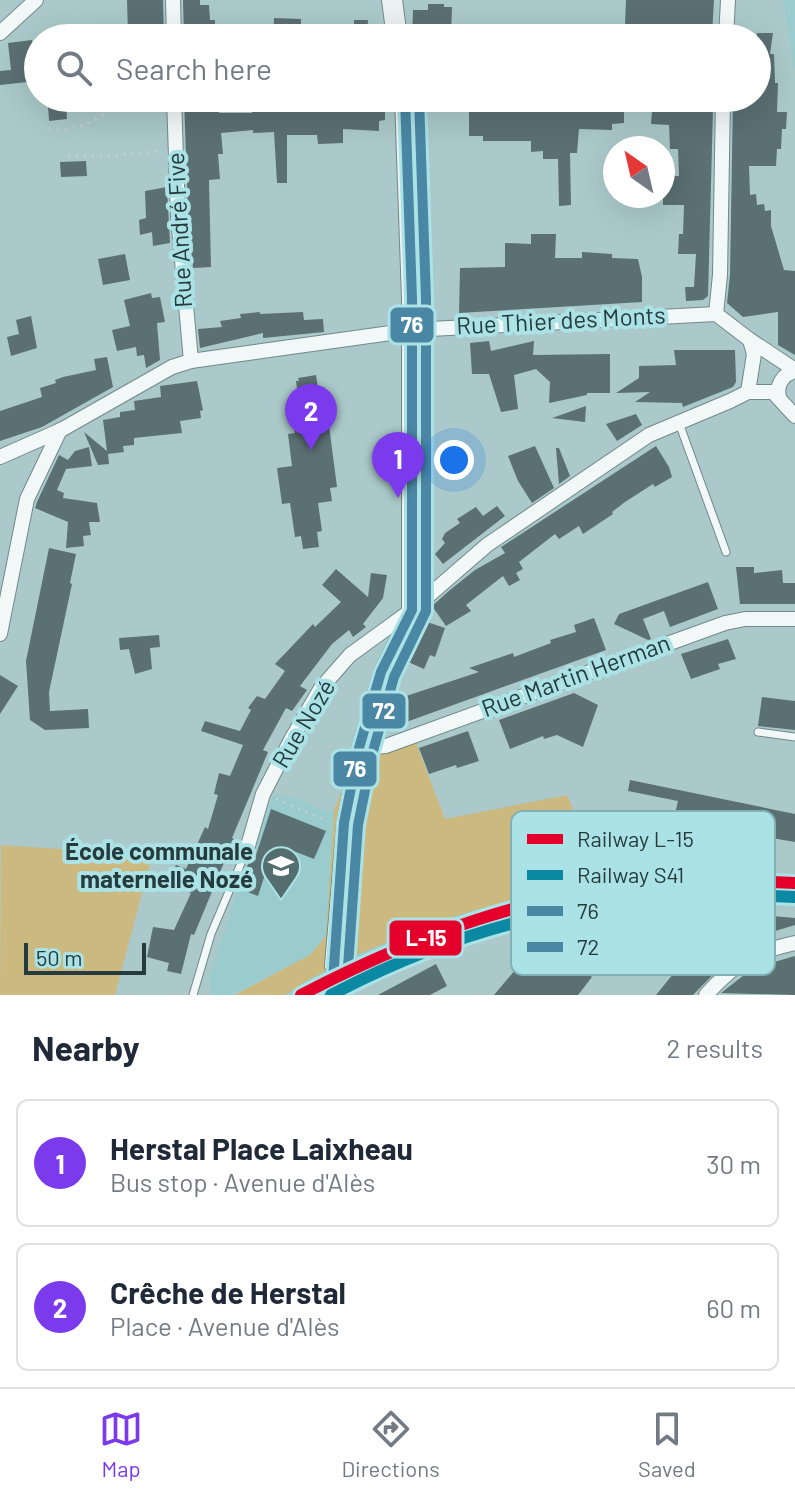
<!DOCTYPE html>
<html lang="en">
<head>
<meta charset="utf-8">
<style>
  body { margin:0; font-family:Barlow,sans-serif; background:#f6f6f7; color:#1f2937 }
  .compass { position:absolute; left:603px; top:136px; width:72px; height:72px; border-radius:50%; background:#fff; box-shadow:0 8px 32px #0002; rotate:326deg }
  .scale { position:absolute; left:24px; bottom:20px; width:122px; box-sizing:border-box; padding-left:8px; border:4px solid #253b3d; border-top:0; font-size:22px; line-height:28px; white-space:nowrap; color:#253b3d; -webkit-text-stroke:6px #abe2e5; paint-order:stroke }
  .you { position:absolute; left:454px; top:460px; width:28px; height:28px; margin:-20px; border:6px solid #fff; border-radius:50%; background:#1a73e8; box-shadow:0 0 0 12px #1a73e833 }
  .badge { display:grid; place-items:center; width:52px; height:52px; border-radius:50%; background:#7c3aed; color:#fff; font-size:26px; font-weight:700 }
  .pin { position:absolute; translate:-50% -66px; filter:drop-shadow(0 2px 4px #0008) }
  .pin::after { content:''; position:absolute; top:42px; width:28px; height:24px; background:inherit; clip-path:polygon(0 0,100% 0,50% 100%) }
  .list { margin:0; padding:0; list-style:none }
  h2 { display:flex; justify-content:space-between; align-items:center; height:104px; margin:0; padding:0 32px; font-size:34px }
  h2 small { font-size:26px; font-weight:400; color:#747a83 }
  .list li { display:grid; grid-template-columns:52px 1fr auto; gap:24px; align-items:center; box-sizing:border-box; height:128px; margin:0 16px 16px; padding:0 16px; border:2px solid #e0e1e3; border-radius:12px }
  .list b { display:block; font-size:30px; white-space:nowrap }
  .list p { margin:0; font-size:26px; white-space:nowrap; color:#747a83 }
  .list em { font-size:26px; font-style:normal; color:#747a83 }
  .icon { flex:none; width:44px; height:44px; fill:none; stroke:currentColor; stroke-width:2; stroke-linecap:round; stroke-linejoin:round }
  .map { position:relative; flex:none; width:795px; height:995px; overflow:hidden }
  .search { position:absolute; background:#fff; box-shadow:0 8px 32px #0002; left:24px; right:24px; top:24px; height:88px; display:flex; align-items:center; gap:20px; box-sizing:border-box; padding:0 28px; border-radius:44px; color:#747a83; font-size:30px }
  .sheet { height:392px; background:#fff }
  nav { display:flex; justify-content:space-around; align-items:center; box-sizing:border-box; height:112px; border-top:2px solid #e0e1e3; background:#fff; font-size:22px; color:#747a83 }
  nav a { display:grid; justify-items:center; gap:4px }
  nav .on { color:#7c3aed }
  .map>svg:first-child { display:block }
  .built { fill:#9acbcd }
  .green { fill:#cbb97f }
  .building { fill:#5b7073 }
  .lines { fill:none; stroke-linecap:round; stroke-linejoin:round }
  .street-tunnel { stroke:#90adae; stroke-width:14; stroke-dasharray:14 7; stroke-linecap:butt }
  .lane-casing { stroke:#71898a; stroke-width:9 }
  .street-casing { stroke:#71898a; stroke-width:16 }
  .secondary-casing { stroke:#71898a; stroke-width:22 }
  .path { stroke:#c5cfcf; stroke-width:3; stroke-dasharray:2 6; stroke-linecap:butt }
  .lane { stroke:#f2f7f7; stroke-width:7 }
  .street { stroke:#f2f7f7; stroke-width:14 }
  .secondary { stroke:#ecf2f4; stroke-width:20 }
  .bus-1-casing { stroke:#abe2e5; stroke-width:16 }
  .bus-2-casing { stroke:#abe2e5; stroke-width:16 }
  .bus-1 { stroke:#4a87a4; stroke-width:10 }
  .bus-2 { stroke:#4a87a4; stroke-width:10 }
  .rail-1-casing { stroke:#abe2e5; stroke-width:18 }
  .rail-2-casing { stroke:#abe2e5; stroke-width:18 }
  .rail-1 { stroke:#e4002b; stroke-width:12 }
  .rail-2 { stroke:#0b88a2; stroke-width:12 }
  .labels { text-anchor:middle; stroke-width:8; stroke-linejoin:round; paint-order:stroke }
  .street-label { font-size:24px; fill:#253b3d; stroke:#abe2e5 }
  .poi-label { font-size:24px; font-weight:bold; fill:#253b3d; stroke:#abe2e5; text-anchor:end }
  .key { fill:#abe2e5; stroke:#83b0b3; stroke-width:2 }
  .key-label { font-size:22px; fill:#253b3d }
  .line-badge { stroke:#abe2e5; stroke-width:3 }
  .badge-label { font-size:22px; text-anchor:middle; font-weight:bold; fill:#fff }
</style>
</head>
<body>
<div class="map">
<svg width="795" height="995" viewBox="0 0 795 995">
  <rect width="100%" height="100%" fill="#abc9ca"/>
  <g class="built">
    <polygon points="783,0 795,0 795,71"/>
    <polygon points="274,794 300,799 321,810 334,810 326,936 310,955 231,995 211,995 210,978 238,889"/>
    <polygon points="689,874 795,876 795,900 690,896 607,903 566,911 447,943 338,995 285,995 308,980 359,954 439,921 479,909 520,897 605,881"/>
  </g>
  <g class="green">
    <polygon points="413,735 445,819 567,795 605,881 520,897 439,921 359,954 308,980 285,995 235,995 310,955 326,936 334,810 359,748"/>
    <polygon points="1,845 152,855 115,995 0,995"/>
  </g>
  <g class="building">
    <polygon points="127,0 163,0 164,38 139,38 139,33 128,34"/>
    <polygon points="183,0 200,0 200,5 209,5 210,20 215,20 215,38 184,38"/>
    <polygon points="626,0 714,0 712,35 656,37 657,30 647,29 647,24 625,24"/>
    <polygon points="428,4 444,4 444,7 452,7 451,38 412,38 413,10 428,10"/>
    <polygon points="274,18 301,19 301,25 354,25 354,20 368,20 367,38 273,38"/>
    <polygon points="757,33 773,33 770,54 774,54 775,83 778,83 777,112 787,112 786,129 782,129 781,149 777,149 776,166 749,166 750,195 756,194 757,205 764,204 765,211 771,210 771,226 784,270 795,271 795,355 778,345 778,312 743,317 727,303 730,275 733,98 757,98"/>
    <polygon points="32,40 33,51 38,50 38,68 27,69 28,82 0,85 0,71 11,70 8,43"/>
    <polygon points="184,98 197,98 197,104 219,105 219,113 252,113 251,98 385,98 385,120 379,121 379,131 343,129 343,143 318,144 317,135 287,135 287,183 277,183 274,132 253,133 253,130 221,133 223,154 218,154 220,179 209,180 211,267 193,268 188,215"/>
    <polygon points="469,98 706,101 713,109 708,296 703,300 686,301 685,287 694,287 696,254 678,254 679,234 683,234 684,205 663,205 663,176 679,176 678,149 670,149 669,125 651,124 652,111 624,112 624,123 612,124 612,130 579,129 577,153 570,153 571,205 559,206 558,159 543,159 543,151 531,152 531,141 483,141 483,136 469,136"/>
    <polygon points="66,104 67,119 49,121 48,106"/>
    <polygon points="86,161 87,176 61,177 60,162"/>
    <polygon points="167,187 170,243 153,246 152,232 140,235 139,220 146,218 145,191"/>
    <polygon points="531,234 556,234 555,258 582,258 582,252 612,254 612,258 638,259 642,277 642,302 459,313 460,268 505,267 505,243 531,244"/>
    <polygon points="125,254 130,280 103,285 98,259"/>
    <polygon points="151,293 152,298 160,297 165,322 157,323 160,360 146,368 144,355 137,356 136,347 117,351 112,330 130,326 124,300"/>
    <polygon points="260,312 260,314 303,312 304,320 323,319 324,332 263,338 263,333 200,348 198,329 222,327 220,321 241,318 240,314"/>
    <polygon points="31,316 37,348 11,356 7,337 19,334 16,320"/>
    <polygon points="489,341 491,351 534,341 533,355 610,354 610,393 587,393 587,395 549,403 550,382 536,369 514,375 518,409 501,412 489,374 472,374 470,343"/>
    <polygon points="674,350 735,350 736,382 733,387 683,407 682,403 635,402 650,392 616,393 639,378 639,366 676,365"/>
    <polygon points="107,357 113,387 42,427 0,441 0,411 42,397 40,388 56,383 55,380 63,377 96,370 94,359"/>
    <polygon points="316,375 318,388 324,387 337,487 330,488 332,501 318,503 322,531 317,532 319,547 303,549 301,536 295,537 290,503 282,504 277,468 292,466 288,434 295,433 294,428 302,427 296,381 299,381 298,378"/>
    <polygon points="197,381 203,410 200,411 201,418 180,421 182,433 134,438 134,445 123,446 124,452 108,454 109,464 98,465 84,432 107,451 103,420 120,417 120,412 135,410 134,401 161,397 160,386"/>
    <polygon points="586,406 585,422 552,418"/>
    <polygon points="636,414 642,425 617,441 606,424"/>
    <polygon points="535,446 554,488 532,503 518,481 508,456"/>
    <polygon points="656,446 669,467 672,477 655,487 653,484 625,502 612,512 613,514 583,534 579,526 559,539 555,534 519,562 523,569 516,573 520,580 509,586 503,576 466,605 471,611 446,626 432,606 450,590 475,570 505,553 501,547"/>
    <polygon points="89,447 92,466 66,469 57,490 64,493 63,498 97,503 100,522 89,522 91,535 83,536 84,546 66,548 68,522 35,508 37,502 59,455 68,460 75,451"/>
    <polygon points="556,448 559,448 570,476 559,484"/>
    <polygon points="497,506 505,516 443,564 435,554 445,543 442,539 445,533 460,523 457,519 476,507 483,516"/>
    <polygon points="49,548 76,554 70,583 72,584 49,692 50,711 88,709 89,728 45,730 30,720 26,661"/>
    <polygon points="736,567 754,567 754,573 782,570 783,583 795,583 795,604 740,604"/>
    <polygon points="336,569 368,597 371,573 387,575 383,598 363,624 366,627 353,637 349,630 332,644 300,686 307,690 292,711 286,708 263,750 268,752 232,838 239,841 237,856 228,853 194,935 191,934 181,974 167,971 169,963 147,957 153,927 174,930 191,893 168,883 176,865 186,869 205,827 208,829 218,795 214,794 219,773 230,776 243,745 201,731 205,721 240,731 251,710 248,708 257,696 265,699 285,671 275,664 313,624 315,627 341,602 322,585"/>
    <polygon points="708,582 718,609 670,627 664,611 643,619 651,639 648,640 614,624 619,614"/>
    <polygon points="594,618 606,650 398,725 394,715 400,698 479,672 469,668 513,653 514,657 551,643 550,640 576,632 574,625"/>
    <polygon points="421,620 445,628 435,657 430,655 424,669 406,661"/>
    <polygon points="159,635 160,647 150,648 152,669 135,674 129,649 120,650 119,638"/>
    <polygon points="728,639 736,659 718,664 720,669 691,679 681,654"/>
    <polygon points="0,675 18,686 0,714"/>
    <polygon points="574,693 598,705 583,747 557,735 544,739 543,736 510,749 499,720"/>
    <polygon points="762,697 795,701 795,730 758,726"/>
    <polygon points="468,731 479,761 457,768 456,765 429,774 419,748"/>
    <polygon points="630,780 795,814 795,842 760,836 749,842 686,846 691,817 675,814 678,801 628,791"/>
    <polygon points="271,809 326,831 314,859 291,850 289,856 273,849 258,896 240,889 249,861 257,852"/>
    <polygon points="717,911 739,914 726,928 772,916 795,918 795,925 759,936 757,930 693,995 656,995 678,968 674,965 682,956 675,951 699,923 724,944"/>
    <polygon points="553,946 592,977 578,995 494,995 527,956 538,965"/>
    <polygon points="795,956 795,995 721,993 753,968"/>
    <polygon points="436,964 447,986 430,995 378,995"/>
  </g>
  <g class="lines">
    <polyline class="street-tunnel" points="332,995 332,966"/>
    <g class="lane-casing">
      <g id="lane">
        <polyline points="679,423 726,552"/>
        <polyline points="758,732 795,737"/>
        <polyline points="193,995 211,934 247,849"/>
      </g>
    </g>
    <g class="street-casing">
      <g id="street">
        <polyline points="173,0 174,38"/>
        <polyline points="0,33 36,0"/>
        <polyline points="726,38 728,0"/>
        <polyline points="174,98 178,216 191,361"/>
        <polyline points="716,314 720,275 723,98"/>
        <polyline points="716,314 750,340 795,370"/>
        <polyline points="748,392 754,354 750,340"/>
        <path d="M779 397C776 385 783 374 795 371"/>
        <polyline points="0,457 61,430 172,367 191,361 412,330 716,314"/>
        <polyline points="0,634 27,499 60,430"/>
        <polyline points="359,748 386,746 725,623 745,619 795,619"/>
        <polyline points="247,849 263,794 292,738 321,688 350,655 412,610 487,545 649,435 730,401 748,392 773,392 795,416"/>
        <polyline points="332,966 344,823 359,748 381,672 410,613"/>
        <path d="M706 995C735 963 753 952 795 943"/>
      </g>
    </g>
    <g class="secondary-casing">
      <g id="secondary">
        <polyline points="392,0 397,38"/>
        <polyline points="405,98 412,299 412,610"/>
      </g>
    </g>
    <g class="path">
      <polyline points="49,129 69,129 87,124 115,107 159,102"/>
      <polyline points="68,155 99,157 160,151"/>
      <polyline points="276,799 328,821"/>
    </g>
    <use href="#lane" class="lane"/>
    <use href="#street" class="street"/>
    <use href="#secondary" class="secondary"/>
    <g class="bus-1-casing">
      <polyline id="bus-1" points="332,995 344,823 359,748 381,672 412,610 412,299 405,98"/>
    </g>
    <g class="bus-2-casing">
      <polyline id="bus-2" points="346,995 358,825 373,751 394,677 426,611 426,299 419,98"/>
    </g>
    <use href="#bus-1" class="bus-1"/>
    <use href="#bus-2" class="bus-2"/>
    <g class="rail-1-casing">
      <path id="rail-1" d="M301 995C416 935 536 891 667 882 709 880 752 881 795 883"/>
    </g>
    <g class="rail-2-casing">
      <path id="rail-2" d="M331 995C483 915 624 890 794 897"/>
    </g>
    <use href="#rail-1" class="rail-1"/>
    <use href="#rail-2" class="rail-2"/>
  </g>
  <defs>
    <g id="school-pin" transform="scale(2)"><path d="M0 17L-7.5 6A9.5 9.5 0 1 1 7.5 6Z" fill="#546d6e" stroke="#abe2e5"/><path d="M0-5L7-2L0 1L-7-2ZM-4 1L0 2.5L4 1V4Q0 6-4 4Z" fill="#fff"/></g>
  </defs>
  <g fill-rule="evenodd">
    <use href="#school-pin" x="281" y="866"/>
  </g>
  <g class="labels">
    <g class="street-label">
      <text transform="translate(180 230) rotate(-93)" y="8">Rue André Five</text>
      <text transform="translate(561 321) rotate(-3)" y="8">Rue Thier des Monts</text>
      <text transform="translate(576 676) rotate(-20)" y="8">Rue Martin Herman</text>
      <text transform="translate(304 724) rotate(-59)" y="8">Rue Nozé</text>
    </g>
    <g class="poi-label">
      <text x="253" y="860">École communale<tspan x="253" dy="28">maternelle Nozé</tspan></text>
    </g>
  </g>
  <rect x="511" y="811" width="264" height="164" rx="12" class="key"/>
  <rect x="527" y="834" width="36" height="10" fill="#e4002b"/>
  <rect x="527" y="870" width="36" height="10" fill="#0b88a2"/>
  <rect x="527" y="906" width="36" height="10" fill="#4a87a4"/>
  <rect x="527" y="942" width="36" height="10" fill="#4a87a4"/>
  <g class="key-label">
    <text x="577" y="847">Railway L-15</text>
    <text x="577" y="883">Railway S41</text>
    <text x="577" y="919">76</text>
    <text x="577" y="955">72</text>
  </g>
  <g class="line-badge">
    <rect x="389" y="306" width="46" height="38" rx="8" fill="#4a87a4"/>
    <rect x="361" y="692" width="46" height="38" rx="8" fill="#4a87a4"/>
    <rect x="332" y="750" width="46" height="38" rx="8" fill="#4a87a4"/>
    <rect x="388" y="919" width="75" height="38" rx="8" fill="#e4002b"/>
  </g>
  <g class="badge-label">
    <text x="412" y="333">76</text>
    <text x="384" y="719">72</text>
    <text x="355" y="777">76</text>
    <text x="426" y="946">L-15</text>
  </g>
</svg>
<svg class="compass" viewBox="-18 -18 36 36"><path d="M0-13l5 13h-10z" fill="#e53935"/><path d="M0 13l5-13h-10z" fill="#747a83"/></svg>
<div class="scale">50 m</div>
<div class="you"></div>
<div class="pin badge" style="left:398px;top:498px">1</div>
<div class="pin badge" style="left:311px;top:450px">2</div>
<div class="search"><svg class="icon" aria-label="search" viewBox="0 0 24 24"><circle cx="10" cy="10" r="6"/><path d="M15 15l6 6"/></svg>Search here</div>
</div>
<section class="sheet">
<h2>Nearby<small>2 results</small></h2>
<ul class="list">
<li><span class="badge">1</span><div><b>Herstal Place Laixheau</b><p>Bus stop · Avenue d'Alès</p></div><em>30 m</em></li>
<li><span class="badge">2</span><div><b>Crêche de Herstal</b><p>Place · Avenue d'Alès</p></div><em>60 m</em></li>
</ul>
</section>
<nav>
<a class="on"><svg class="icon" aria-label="map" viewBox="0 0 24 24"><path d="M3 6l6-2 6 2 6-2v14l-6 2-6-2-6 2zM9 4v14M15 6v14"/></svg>Map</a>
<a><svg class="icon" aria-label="directions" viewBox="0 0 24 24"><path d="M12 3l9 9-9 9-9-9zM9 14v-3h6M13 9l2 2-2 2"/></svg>Directions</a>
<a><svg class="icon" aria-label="saved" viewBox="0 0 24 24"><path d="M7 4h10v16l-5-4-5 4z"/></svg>Saved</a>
</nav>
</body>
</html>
